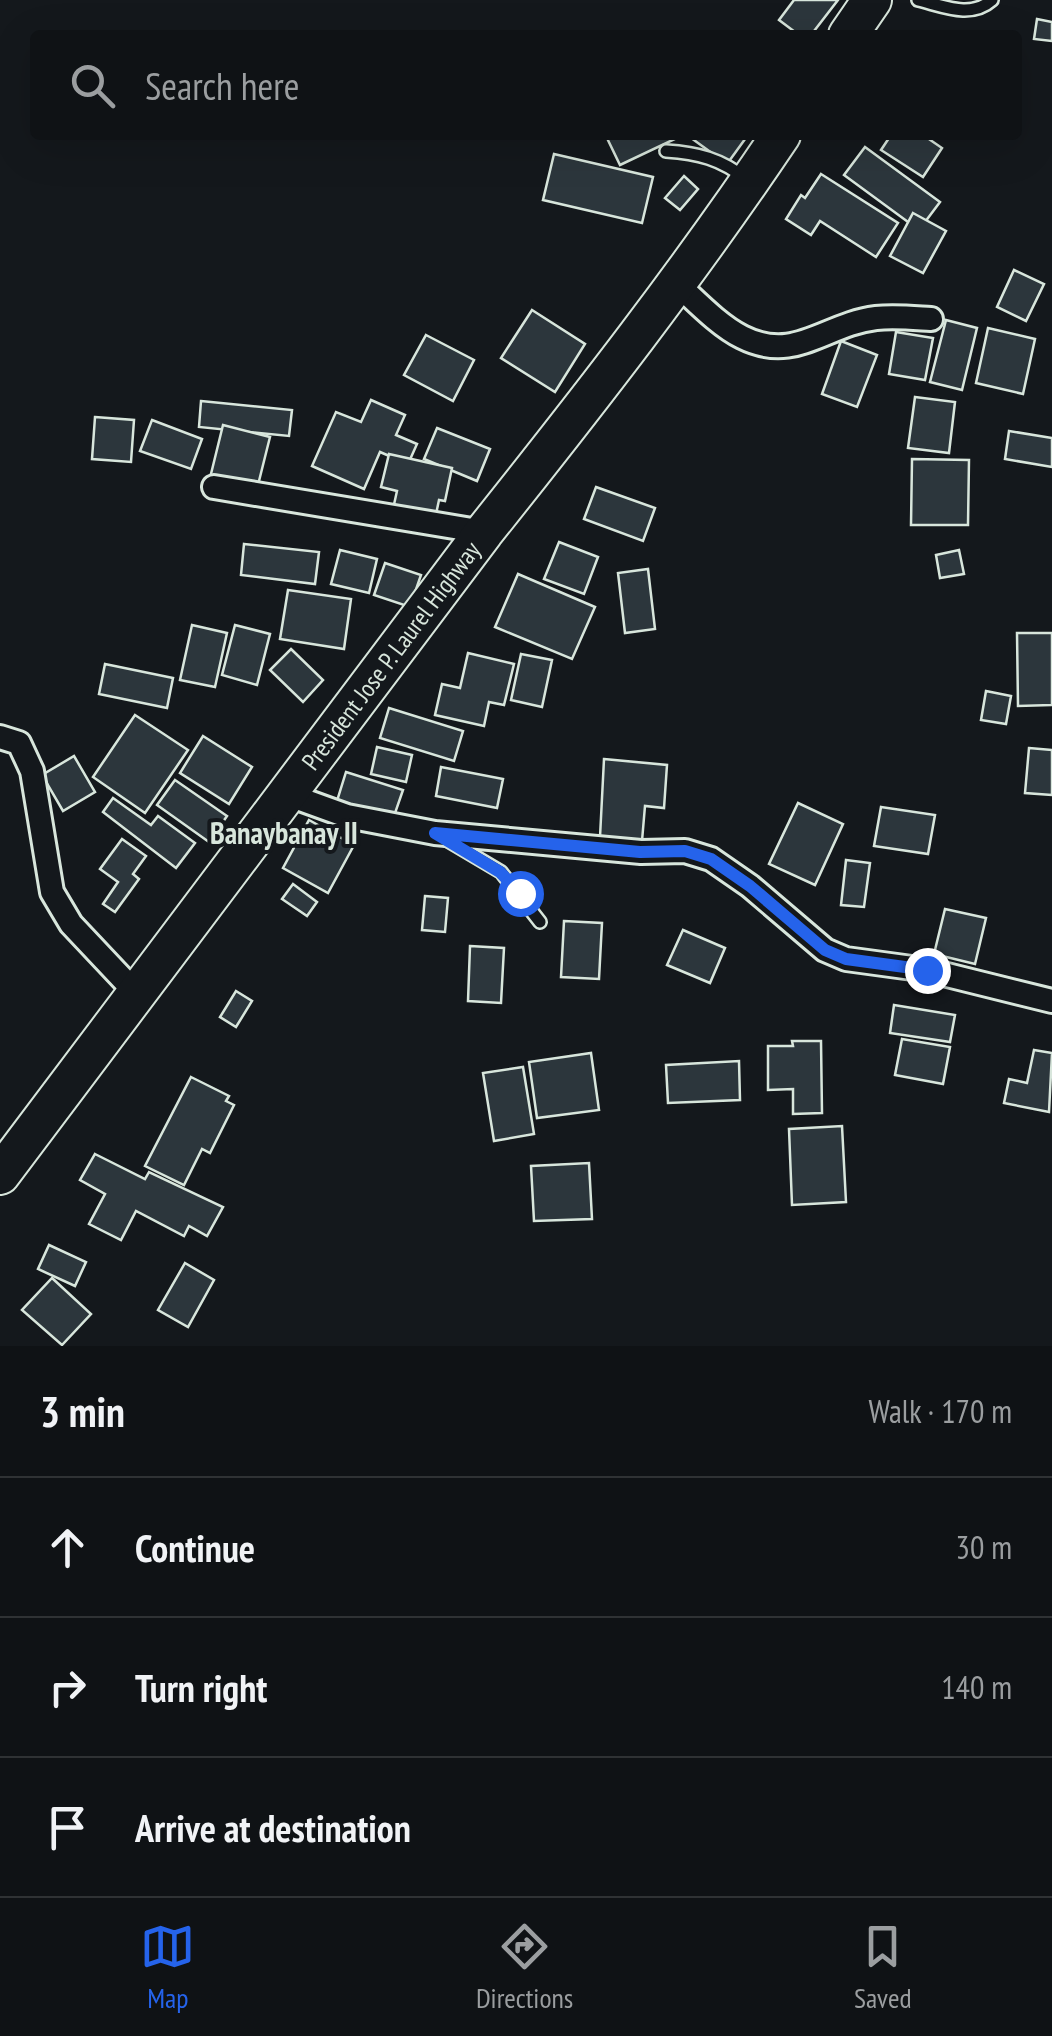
<!DOCTYPE html>
<html lang="en">
<head>
<meta charset="utf-8">
<style>
  body { margin:0; font-family:"PT Sans Narrow",sans-serif; background:#181b1e; color:#f1f3f6 }
  .stop { position:absolute; width:30px; height:30px; margin:-22px; border:8px solid #2563eb; border-radius:50%; background:#fff }
  .stop.end { background:#2563eb; border-color:#fff; box-shadow:0 2px 10px #0008 }
  .list { margin:0; padding:0; list-style:none }
  h2 { display:flex; justify-content:space-between; align-items:center; height:130px; margin:0; padding:0 40px; font-size:42px }
  h2 small { font-size:32px; font-weight:400; color:#9b9ea0 }
  .list li { display:grid; grid-template-columns:65px 1fr auto; gap:30px; align-items:center; box-sizing:border-box; height:140px; padding:0 40px; border-top:2px solid #2f3234 }
  .list b { display:block; font-size:38px; white-space:nowrap }
  .list em { font-size:32px; font-style:normal; color:#9b9ea0 }
  .icon { flex:none; width:55px; height:55px; fill:none; stroke:currentColor; stroke-width:2; stroke-linecap:round; stroke-linejoin:round }
  .map { position:relative; flex:none; width:1052px; height:1346px; overflow:hidden }
  .search { position:absolute; background:#0f1215; box-shadow:0 10px 40px #0002; left:30px; right:30px; top:30px; height:110px; display:flex; align-items:center; gap:25px; box-sizing:border-box; padding:0 35px; border-radius:10px; color:#9b9ea0; font-size:38px }
  .sheet { height:550px; background:#0f1215 }
  nav { display:flex; justify-content:space-around; align-items:center; box-sizing:border-box; height:140px; border-top:2px solid #2f3234; background:#0f1215; font-size:28px; color:#9b9ea0 }
  nav a { display:grid; justify-items:center; gap:5px }
  nav .on { color:#2563eb }
  .map>svg:first-child { display:block }
  .building { fill:#2c363c; stroke:#d8e6dc; stroke-width:2.5 }
  .lines { fill:none; stroke-linecap:round; stroke-linejoin:round }
  .service-casing { stroke:#d8e6dc; stroke-width:16 }
  .minor-casing { stroke:#d8e6dc; stroke-width:28 }
  .trunk-casing { stroke:#d8e6dc; stroke-width:42 }
  .service { stroke:#14181c; stroke-width:11 }
  .minor { stroke:#14181c; stroke-width:22 }
  .trunk { stroke:#14181c; stroke-width:38 }
  .route { stroke:#2563eb; stroke-width:12 }
  .labels { text-anchor:middle; stroke-width:8; stroke-linejoin:round; paint-order:stroke }
  .street-label { font-size:25px; fill:#d8e6dc; stroke:#14181c }
  .quarter-label { font-size:30px; font-weight:bold; fill:#d8e6dc; stroke:#14181c }
</style>
</head>
<body>
<div class="map">
<svg width="1052" height="1346" viewBox="0 0 1052 1346">
  <rect width="100%" height="100%" fill="#14181c"/>
  <g class="building">
    <polygon points="794,0 838,0 811,35 799,35 779,20"/>
    <polygon points="1037,19 1052,22 1052,41 1034,39"/>
    <polygon points="609,135 675,135 677,138 620,165 606,136"/>
    <polygon points="687,135 748,135 727,164"/>
    <polygon points="891,135 923,135 942,148 923,177 881,150"/>
    <polygon points="865,147 940,202 919,230 844,175"/>
    <polygon points="554,154 653,177 642,223 543,200"/>
    <polygon points="821,174 898,223 876,257 820,221 811,235 786,219 801,195 805,198"/>
    <polygon points="684,176 698,189 680,210 665,198"/>
    <polygon points="913,213 946,231 923,273 890,256"/>
    <polygon points="1014,270 1044,284 1026,321 997,307"/>
    <polygon points="532,310 585,344 555,392 501,358"/>
    <polygon points="946,320 977,328 962,390 930,382"/>
    <polygon points="988,328 1035,339 1023,394 976,383"/>
    <polygon points="896,332 933,338 925,380 889,374"/>
    <polygon points="426,335 474,360 453,401 404,375"/>
    <polygon points="841,341 877,355 857,407 822,394"/>
    <polygon points="915,397 955,402 949,453 908,448"/>
    <polygon points="371,400 405,415 396,435 417,444 408,464 380,452 364,489 312,466 336,412 361,422"/>
    <polygon points="201,401 292,410 289,436 199,427"/>
    <polygon points="95,417 134,420 131,462 92,459"/>
    <polygon points="152,420 202,439 191,469 140,451"/>
    <polygon points="223,425 270,437 257,489 210,478"/>
    <polygon points="437,428 490,449 477,481 424,459"/>
    <polygon points="1009,431 1052,438 1052,467 1005,459"/>
    <polygon points="389,454 452,468 445,501 439,500 435,519 393,509 397,491 381,487"/>
    <polygon points="912,459 969,460 968,525 911,525"/>
    <polygon points="596,487 655,508 643,541 584,519"/>
    <polygon points="559,542 598,557 584,594 544,579"/>
    <polygon points="244,544 319,552 315,584 241,575"/>
    <polygon points="340,550 377,559 369,593 331,584"/>
    <polygon points="959,550 964,574 940,578 936,555"/>
    <polygon points="385,563 421,575 410,607 374,595"/>
    <polygon points="648,569 655,629 625,633 618,573"/>
    <polygon points="518,574 595,607 572,659 495,627"/>
    <polygon points="288,590 351,599 344,649 280,639"/>
    <polygon points="192,625 227,633 215,687 180,680"/>
    <polygon points="235,625 270,634 257,685 222,675"/>
    <polygon points="1017,633 1052,633 1052,705 1018,706"/>
    <polygon points="291,649 323,680 303,702 270,670"/>
    <polygon points="468,653 514,664 504,705 489,702 484,726 435,715 442,684 460,688"/>
    <polygon points="521,654 552,660 542,707 511,700"/>
    <polygon points="105,664 173,678 167,708 99,694"/>
    <polygon points="986,691 1011,696 1006,724 981,720"/>
    <polygon points="389,708 463,731 454,761 380,738"/>
    <polygon points="135,715 188,750 145,813 93,777"/>
    <polygon points="203,736 252,767 229,804 180,773"/>
    <polygon points="377,747 412,755 406,782 371,774"/>
    <polygon points="1029,748 1052,750 1052,795 1025,793"/>
    <polygon points="74,756 95,792 63,811 42,775"/>
    <polygon points="604,759 667,765 664,808 645,806 642,841 600,837"/>
    <polygon points="441,767 503,779 497,808 436,796"/>
    <polygon points="346,772 403,790 393,819 337,801"/>
    <polygon points="175,780 227,816 209,842 157,805"/>
    <polygon points="113,798 151,825 158,816 195,843 176,868 103,812"/>
    <polygon points="798,803 843,824 815,885 769,864"/>
    <polygon points="881,807 935,815 928,854 874,846"/>
    <polygon points="309,820 354,845 328,893 283,868"/>
    <polygon points="122,839 146,856 133,874 139,879 115,912 103,904 118,882 100,869"/>
    <polygon points="846,860 870,863 864,907 841,905"/>
    <polygon points="293,884 317,902 307,916 282,899"/>
    <polygon points="425,896 448,898 445,932 422,930"/>
    <polygon points="945,909 986,918 975,964 934,954"/>
    <polygon points="564,921 602,923 599,979 561,977"/>
    <polygon points="683,930 725,948 710,983 667,965"/>
    <polygon points="470,946 504,948 501,1003 468,1001"/>
    <polygon points="236,991 252,1001 236,1027 220,1017"/>
    <polygon points="894,1005 955,1015 950,1042 890,1033"/>
    <polygon points="902,1039 950,1047 943,1084 895,1075"/>
    <polygon points="792,1041 821,1041 822,1113 793,1114 793,1089 768,1090 768,1046 793,1046"/>
    <polygon points="1034,1050 1052,1053 1049,1112 1004,1103 1009,1079 1027,1083"/>
    <polygon points="591,1053 599,1110 537,1118 529,1062"/>
    <polygon points="739,1061 740,1100 668,1103 666,1065"/>
    <polygon points="523,1067 534,1134 494,1141 483,1073"/>
    <polygon points="191,1077 229,1096 226,1101 234,1105 210,1153 202,1149 184,1185 145,1166"/>
    <polygon points="842,1126 846,1202 792,1205 789,1129"/>
    <polygon points="95,1154 145,1179 149,1172 223,1207 207,1236 189,1226 184,1236 136,1211 121,1240 89,1224 105,1194 80,1180"/>
    <polygon points="589,1163 592,1219 534,1221 531,1166"/>
    <polygon points="49,1245 86,1262 75,1286 38,1269"/>
    <polygon points="185,1263 214,1280 188,1327 158,1310"/>
    <polygon points="52,1278 91,1314 62,1345 22,1310"/>
  </g>
  <g class="lines">
    <g class="service-casing">
      <g id="service">
        <path d="M918 0C943 6 971 19 992 0"/>
        <path d="M666 151C698 153 721 159 746 179"/>
        <polyline points="447,840 501,872 540,922"/>
      </g>
    </g>
    <g class="minor-casing">
      <g id="minor">
        <path d="M675 282C695 300 718 325 742 337 795 364 825 324 876 318 894 316 914 318 931 319"/>
        <polyline points="214,487 484,532"/>
        <polyline points="0,737 19,743 32,771 52,892 71,924 136,993"/>
        <polyline points="289,795 347,816 435,833 641,852 685,851 711,859 750,886 825,950 846,959 927,970 1052,1001"/>
      </g>
    </g>
    <g class="trunk-casing">
      <g id="trunk">
        <polyline points="848,35 872,0"/>
        <path id="s1" d="M0 1175 484 532C587 403 689 272 781 135"/>
      </g>
    </g>
    <use href="#service" class="service"/>
    <use href="#minor" class="minor"/>
    <use href="#trunk" class="trunk"/>
  </g>
  <g class="lines">
    <polyline class="route" points="520,893 500,872 435,833 640,852 685,851 711,859 750,886 825,950 846,959 927,970"/>
  </g>
  <g class="labels">
    <g class="street-label">
      <text dy="9" stroke="none"><textPath href="#s1" startOffset="650">President Jose P. Laurel Highway</textPath></text>
    </g>
    <g class="quarter-label">
      <text x="284" y="844">Banaybanay II</text>
    </g>
  </g>
</svg>
<div class="stop" style="left:520px;top:893px"></div>
<div class="stop end" style="left:927px;top:970px"></div>
<div class="search"><svg class="icon" aria-label="search" viewBox="0 0 24 24"><circle cx="10" cy="10" r="6"/><path d="M15 15l6 6"/></svg>Search here</div>
</div>
<section class="sheet">
<h2>3 min<small>Walk · 170 m</small></h2>
<ul class="list">
<li><svg class="icon" aria-label="ahead" viewBox="0 0 24 24"><path d="M12 20V5M6 11l6-6 6 6"/></svg><div><b>Continue</b></div><em>30 m</em></li>
<li><svg class="icon" aria-label="right" viewBox="0 0 24 24"><path d="M7 20v-9h11M14 6l5 5-5 5"/></svg><div><b>Turn right</b></div><em>140 m</em></li>
<li><svg class="icon" aria-label="arrive" viewBox="0 0 24 24"><path d="M6 21V4h12l-3 4 3 4H6"/></svg><div><b>Arrive at destination</b></div></li>
</ul>
</section>
<nav>
<a class="on"><svg class="icon" aria-label="map" viewBox="0 0 24 24"><path d="M3 6l6-2 6 2 6-2v14l-6 2-6-2-6 2zM9 4v14M15 6v14"/></svg>Map</a>
<a><svg class="icon" aria-label="directions" viewBox="0 0 24 24"><path d="M12 3l9 9-9 9-9-9zM9 14v-3h6M13 9l2 2-2 2"/></svg>Directions</a>
<a><svg class="icon" aria-label="saved" viewBox="0 0 24 24"><path d="M7 4h10v16l-5-4-5 4z"/></svg>Saved</a>
</nav>
</body>
</html>
